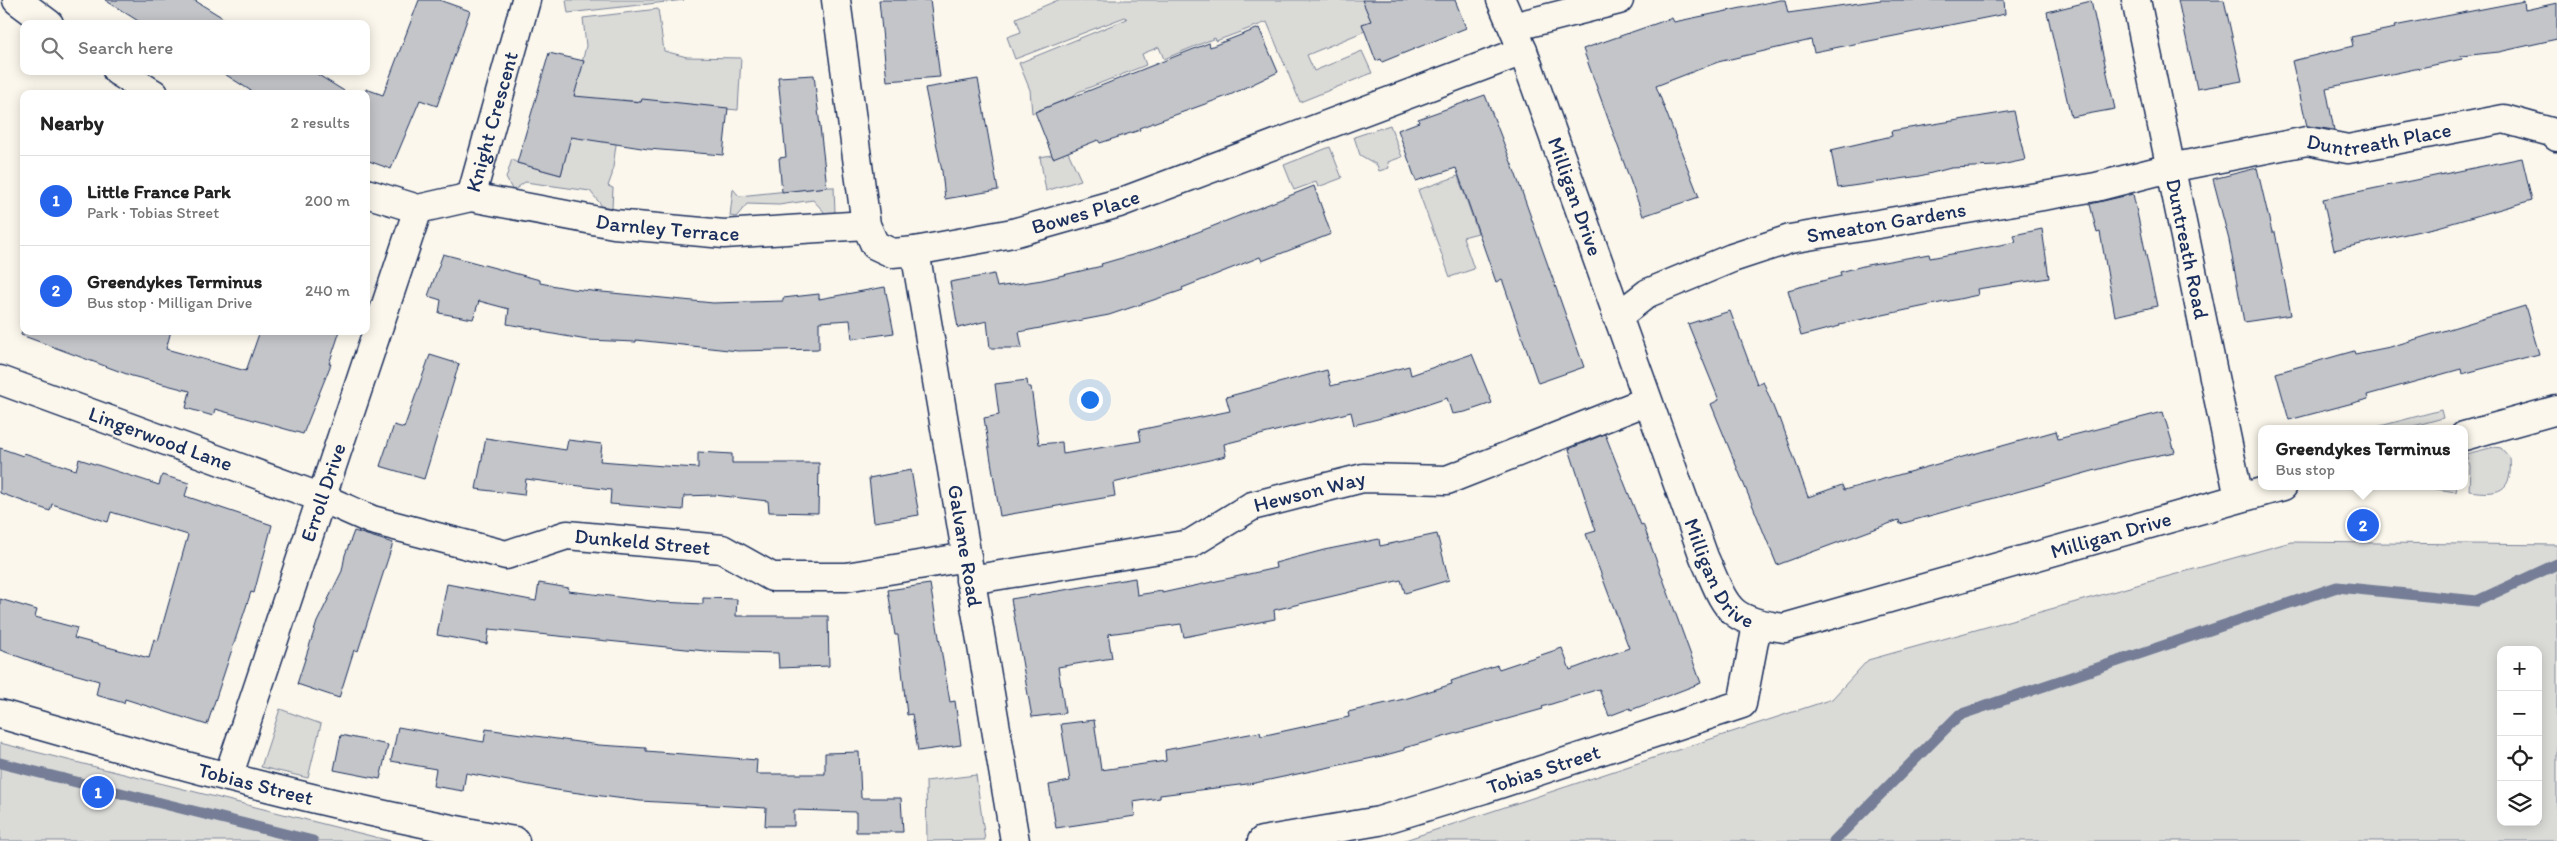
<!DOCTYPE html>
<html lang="en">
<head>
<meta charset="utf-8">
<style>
  body { margin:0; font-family:Itim,sans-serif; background:#f2f2f2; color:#222 }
  .controls { position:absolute; right:15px; bottom:15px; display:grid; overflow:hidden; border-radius:10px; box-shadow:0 2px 12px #0003 }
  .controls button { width:45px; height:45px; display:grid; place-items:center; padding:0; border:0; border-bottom:1px solid #e0e0e0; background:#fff; color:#222; font:25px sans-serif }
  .you { position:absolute; left:1089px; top:399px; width:18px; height:18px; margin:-12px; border:4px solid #fff; border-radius:50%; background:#1a73e8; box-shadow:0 0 0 8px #1a73e833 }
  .badge { display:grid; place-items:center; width:32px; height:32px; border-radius:50%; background:#2563eb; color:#fff; font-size:16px; font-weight:700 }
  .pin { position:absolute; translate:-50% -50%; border:2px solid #fff; box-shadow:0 1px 5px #0006 }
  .popup { position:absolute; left:2258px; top:425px; width:210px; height:65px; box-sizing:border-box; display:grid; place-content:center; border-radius:10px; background:#fff; filter:drop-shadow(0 1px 4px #0005); font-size:16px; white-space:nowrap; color:#767676 }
  .popup b { font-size:19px; color:#222 }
  .popup::after { content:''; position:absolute; left:50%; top:100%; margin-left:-10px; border:10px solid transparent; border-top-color:#fff }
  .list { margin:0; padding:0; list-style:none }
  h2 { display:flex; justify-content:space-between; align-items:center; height:65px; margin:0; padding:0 20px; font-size:21px }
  h2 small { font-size:16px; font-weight:400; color:#767676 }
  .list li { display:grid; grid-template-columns:32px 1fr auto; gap:15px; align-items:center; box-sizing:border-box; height:90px; padding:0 20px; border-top:1px solid #e0e0e0 }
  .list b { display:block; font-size:19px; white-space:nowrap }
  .list p { margin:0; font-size:16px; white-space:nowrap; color:#767676 }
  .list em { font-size:16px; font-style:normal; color:#767676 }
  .icon { flex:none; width:28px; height:28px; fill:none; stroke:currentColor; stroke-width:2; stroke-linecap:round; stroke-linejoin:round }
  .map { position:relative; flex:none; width:2557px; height:841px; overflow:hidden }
  .search { position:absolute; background:#fff; box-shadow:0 2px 12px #0003; left:20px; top:20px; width:350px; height:55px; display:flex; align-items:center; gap:12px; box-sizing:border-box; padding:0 18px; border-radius:10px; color:#767676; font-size:19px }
  .panel { position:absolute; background:#fff; box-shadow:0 2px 12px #0003; left:20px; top:90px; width:350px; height:245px; border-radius:10px }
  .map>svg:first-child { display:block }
  .green { fill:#dadad7; stroke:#7a849a; fill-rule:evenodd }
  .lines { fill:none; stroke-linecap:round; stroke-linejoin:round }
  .stream { stroke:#747e96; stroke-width:11 }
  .building { fill:#c3c5c9; stroke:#1b2f5e }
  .minor-casing { stroke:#1b2f5e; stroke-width:31 }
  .minor { stroke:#fbf7ec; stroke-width:28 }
  .labels { text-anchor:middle; stroke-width:4.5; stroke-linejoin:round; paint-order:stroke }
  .street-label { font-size:21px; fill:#1b2f5e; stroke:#fbf7ec }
</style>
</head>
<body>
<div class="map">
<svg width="2557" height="841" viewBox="0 0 2557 841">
  <rect width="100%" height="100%" fill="#fbf7ec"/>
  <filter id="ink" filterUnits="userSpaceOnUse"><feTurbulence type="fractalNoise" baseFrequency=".02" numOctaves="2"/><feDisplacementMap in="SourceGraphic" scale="10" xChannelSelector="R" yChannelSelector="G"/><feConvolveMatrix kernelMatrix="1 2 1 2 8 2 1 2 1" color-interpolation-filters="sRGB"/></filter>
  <g filter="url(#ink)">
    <g class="green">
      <polygon points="566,0 684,0 568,13"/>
      <polygon points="1058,0 1363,0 1371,21 1362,24 1365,31 1307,55 1314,71 1362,51 1372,73 1300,102 1267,22 1216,41 1215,38 1164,59 1159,47 1142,54 1146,65 1078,92 1072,97 1032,113 1030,90 1019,63 1127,19 1125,17 1015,59 1007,37 1021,32 1016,18"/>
      <polygon points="658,9 664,51 687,57 741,58 738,110 622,100 612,175 608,186 613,188 612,208 602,206 590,191 525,182 513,191 506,178 512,159 517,163 561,175 569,142 571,109 586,46 583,18"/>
      <polygon points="1390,125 1402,157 1388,162 1389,168 1379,171 1377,165 1360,155 1354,137"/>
      <polygon points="1330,147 1342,178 1318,187 1316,182 1294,190 1284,165"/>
      <polygon points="1068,152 1081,180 1046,191 1040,157"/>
      <polygon points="1458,176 1478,233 1463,237 1474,269 1450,277 1418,190"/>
      <polygon points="827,187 834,187 835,213 827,215 813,200 779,205 747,204 736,217 730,216 733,189 739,196"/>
      <polygon points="2441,410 2443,418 2403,429 2369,429"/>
      <path d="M2494 447 2501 448 2510 458C2513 493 2498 495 2469 491L2470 466 2466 454Z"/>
      <polygon points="2417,486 2457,486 2456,492"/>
      <path d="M2291 542 2557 545V841H1402L1832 699 1868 660ZM2501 650H2538V822H2501Z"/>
      <polygon points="280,709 321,724 308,778 261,767"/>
      <polygon points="0,743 391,841 0,841"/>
      <polygon points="976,775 985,840 927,841 926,781"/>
    </g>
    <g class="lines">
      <g class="stream">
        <polyline points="0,763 313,841"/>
        <polyline points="1834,841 1959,715 2337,587 2477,601 2557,564"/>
      </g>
    </g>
    <g class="building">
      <polygon points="105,0 194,0 233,24 143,24"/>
      <polygon points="419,0 439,0 470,11 437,106 420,100 391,169 366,160 366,89 383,95"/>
      <polygon points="879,0 930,0 940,77 887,81"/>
      <polygon points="1362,0 1455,0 1466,28 1382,62 1381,59 1376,61 1362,24 1371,21"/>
      <polygon points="1780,0 1785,0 1788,13 1881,0 2004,0 2005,14 1814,52 1811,40 1718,62 1656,86 1699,197 1643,216 1583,49 1672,18 1674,22"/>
      <polygon points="2178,0 2224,0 2242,81 2197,89"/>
      <polygon points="2091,1 2115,109 2071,117 2047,12"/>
      <polygon points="2524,1 2525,10 2557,3 2557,39 2499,52 2461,56 2462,59 2326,88 2334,130 2307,126 2292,61 2353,46 2351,37 2395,28 2394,26"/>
      <polygon points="1259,28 1278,72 1230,95 1139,128 1140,130 1100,143 1098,140 1053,158 1035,112 1209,43 1210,47"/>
      <polygon points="549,53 584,61 574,96 641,102 642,99 728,108 723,155 648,149 571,137 561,175 517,163"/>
      <polygon points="220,71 312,71 349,94 256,94"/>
      <polygon points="814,75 827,187 782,192 779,158 786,157 778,77"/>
      <polygon points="978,79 998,190 945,199 942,171 925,88"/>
      <polygon points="1485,95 1516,175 1584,367 1538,383 1502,279 1496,282 1456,168 1416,181 1398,130 1419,122 1418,119"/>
      <polygon points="2014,111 2025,160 1996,166 1951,168 1920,176 1838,188 1831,150 1892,136 1891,131"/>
      <polygon points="2522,158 2532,200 2438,227 2334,250 2323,199"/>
      <polygon points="2257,168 2272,232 2275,232 2291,315 2244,322 2229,240 2213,179"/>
      <polygon points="1314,186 1331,234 1262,261 1260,257 1182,288 1183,290 1109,315 1019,332 1022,348 990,348 987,321 958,328 950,282 994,274 997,287 1042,280 1102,266 1101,264 1153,249 1211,227"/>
      <polygon points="2133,194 2157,306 2115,316 2100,232 2097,233 2090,204"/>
      <polygon points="2042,229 2049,278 1977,289 1978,295 1840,324 1840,326 1801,336 1788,290 1841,276 1840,272 1867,265 1929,254 1930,258 2016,242 2014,235"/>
      <polygon points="443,254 540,280 540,283 572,289 713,303 783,301 783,298 819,294 819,299 885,287 894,333 852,339 850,320 819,322 819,349 738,351 636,340 636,342 587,340 542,332 542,330 507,324 509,309 479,301 473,319 439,313 441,300 428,296"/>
      <polygon points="2525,306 2539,354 2462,374 2461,369 2367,395 2368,399 2289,420 2276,373 2354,351 2355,354 2390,347"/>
      <polygon points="1730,311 1757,384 1763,381 1778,419 1780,418 1808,497 1842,485 1844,490 2056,431 2058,439 2163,412 2175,452 2129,461 1900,524 1899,520 1777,565 1711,404 1719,400 1688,324"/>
      <polygon points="22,331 171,331 166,349 246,371 260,331 340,331 329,364 331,364 303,434 215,409 213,416 186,408 190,391 132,376 21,335"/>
      <polygon points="1472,354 1492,403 1465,412 1452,414 1447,398 1405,412 1354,425 1351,412 1224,444 1226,456 1113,483 1115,496 1000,516 984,418 999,415 995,384 1027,380 1028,387 1031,387 1039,444 1062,442 1063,454 1141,441 1139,430 1230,411 1226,397 1327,370 1331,386 1409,366 1411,375"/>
      <polygon points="430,355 459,364 424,479 380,466 394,425 404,428"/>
      <polygon points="1605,434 1641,525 1643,524 1701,683 1631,710 1630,708 1609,716 1599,689 1542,707 1543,709 1404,748 1404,750 1382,756 1255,783 1160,795 1160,798 1133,802 1135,816 1056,828 1049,785 1070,781 1061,724 1094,720 1101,770 1166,761 1165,750 1260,732 1261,736 1349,717 1348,712 1408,698 1452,684 1451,681 1497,665 1499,669 1562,648 1570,670 1629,648 1586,534 1596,531 1569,449"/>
      <polygon points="486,438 566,450 568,440 602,444 600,461 664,466 698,468 698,452 732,454 732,463 819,463 818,513 769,512 768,501 714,495 684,496 683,510 610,504 611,490 526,479 524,495 476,489"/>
      <polygon points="0,448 23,456 24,453 76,470 79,459 159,485 162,475 189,483 185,496 272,525 254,593 251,592 207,725 125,699 124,703 96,695 99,681 45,666 0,650 0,599 37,610 35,617 77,628 74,638 149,658 154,639 158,641 188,535 111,512 108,522 52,504 50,511 0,493"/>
      <polygon points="911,470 919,515 874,522 869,478"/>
      <polygon points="354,531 393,543 358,651 354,650 339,698 297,684 317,622 342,571 345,555"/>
      <polygon points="1437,534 1449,580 1405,593 1401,580 1274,610 1275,619 1184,637 1181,624 1108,634 1112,658 1058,667 1065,713 1032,717 1011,599 1135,578 1137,595 1162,591 1162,593 1276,568 1275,563 1324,550 1379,539 1380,546"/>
      <polygon points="539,583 569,588 568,591 660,602 703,604 703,598 737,599 736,616 828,616 829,666 779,668 778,653 706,651 489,629 487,644 437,635 447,584 536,601"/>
      <polygon points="930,584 950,702 955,701 961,745 918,751 912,714 907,715 898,635 895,635 888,590"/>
      <polygon points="398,727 484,742 486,729 599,745 646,748 646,751 757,760 756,774 825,774 825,753 859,752 861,798 901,798 903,832 856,832 856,812 794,810 794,826 765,826 766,808 640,801 556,790 466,773 463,791 433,786 436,769 391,761"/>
      <polygon points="341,735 388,745 380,779 334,770"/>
    </g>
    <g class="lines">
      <g class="minor-casing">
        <g id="minor">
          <polyline points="17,0 49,24"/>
          <path id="s1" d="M836 0 866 225 875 245 892 253 915 251 1013 233 1119 203 1523 51"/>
          <path id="s2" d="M1501 0 1523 51 1704 557C1727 608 1725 620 1784 628L2283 486"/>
          <path id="s3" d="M2136 0 2239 498"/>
          <polyline points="1513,27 1619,0"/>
          <polyline points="117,71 154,94"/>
          <path id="s4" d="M366 193 418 209 471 197 614 224 724 234 866 225"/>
          <path id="s5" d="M471 197 526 0"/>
          <path id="s6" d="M915 251 1015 841"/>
          <path id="s7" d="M1617 317 1648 293 1732 258 1790 239 2096 187 2170 168 2307 141 2348 149 2504 119 2551 132 2557 137"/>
          <path id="s8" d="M0 380 322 498 372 520 506 555 567 535 722 549 772 577H846L967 557"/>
          <polyline points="2464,436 2557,410"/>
          <path id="s9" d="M970 580 1190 544 1252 506 1363 478 1447 480 1647 401"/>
          <path id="s10" d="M0 714C170 763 341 810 515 841"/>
          <path id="s11" d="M228 777 418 209"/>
          <path id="s12" d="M1262 841 1379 821 1484 789 1742 704 1757 625"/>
        </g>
      </g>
      <use href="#minor" class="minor"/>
    </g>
  </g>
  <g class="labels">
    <g class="street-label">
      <text dy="7" stroke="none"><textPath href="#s5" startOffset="78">Knight Crescent</textPath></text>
      <text dy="7" stroke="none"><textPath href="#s7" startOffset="791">Duntreath Place</textPath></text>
      <text dy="7" stroke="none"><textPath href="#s2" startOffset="210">Milligan Drive</textPath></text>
      <text dy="7" stroke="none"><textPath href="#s1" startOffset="466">Bowes Place</textPath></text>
      <text dy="7" stroke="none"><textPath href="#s7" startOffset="289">Smeaton Gardens</textPath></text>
      <text dy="7" stroke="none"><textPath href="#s4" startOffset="308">Darnley Terrace</textPath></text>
      <text dy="7" stroke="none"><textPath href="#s3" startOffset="254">Duntreath Road</textPath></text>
      <text dy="7" stroke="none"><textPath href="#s8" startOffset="171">Lingerwood Lane</textPath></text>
      <text dy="7" stroke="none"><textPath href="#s11" startOffset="300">Erroll Drive</textPath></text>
      <text dy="7" stroke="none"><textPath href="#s9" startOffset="355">Hewson Way</textPath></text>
      <text dy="7" stroke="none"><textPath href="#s2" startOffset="1049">Milligan Drive</textPath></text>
      <text dy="7" stroke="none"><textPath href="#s8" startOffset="676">Dunkeld Street</textPath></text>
      <text dy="7" stroke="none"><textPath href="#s6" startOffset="299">Galvane Road</textPath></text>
      <text dy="7" stroke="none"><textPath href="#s2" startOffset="615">Milligan Drive</textPath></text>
      <text dy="7" stroke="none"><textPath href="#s12" startOffset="291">Tobias Street</textPath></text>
      <text dy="7" stroke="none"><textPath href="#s10" startOffset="265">Tobias Street</textPath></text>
    </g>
  </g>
</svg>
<div class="controls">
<button>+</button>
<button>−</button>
<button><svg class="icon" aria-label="locate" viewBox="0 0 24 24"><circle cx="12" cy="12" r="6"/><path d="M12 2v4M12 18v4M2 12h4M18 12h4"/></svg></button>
<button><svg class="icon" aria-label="layers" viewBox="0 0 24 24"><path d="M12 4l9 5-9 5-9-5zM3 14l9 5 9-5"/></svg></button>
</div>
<div class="you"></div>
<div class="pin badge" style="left:98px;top:792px">1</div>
<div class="pin badge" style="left:2363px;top:525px">2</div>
<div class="popup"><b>Greendykes Terminus</b>Bus stop</div>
<div class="search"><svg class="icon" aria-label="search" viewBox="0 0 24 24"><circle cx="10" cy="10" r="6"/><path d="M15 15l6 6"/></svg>Search here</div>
<section class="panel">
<h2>Nearby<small>2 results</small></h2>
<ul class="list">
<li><span class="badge">1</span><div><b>Little France Park</b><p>Park · Tobias Street</p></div><em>200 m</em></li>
<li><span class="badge">2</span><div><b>Greendykes Terminus</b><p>Bus stop · Milligan Drive</p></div><em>240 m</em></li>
</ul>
</section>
</div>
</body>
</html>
